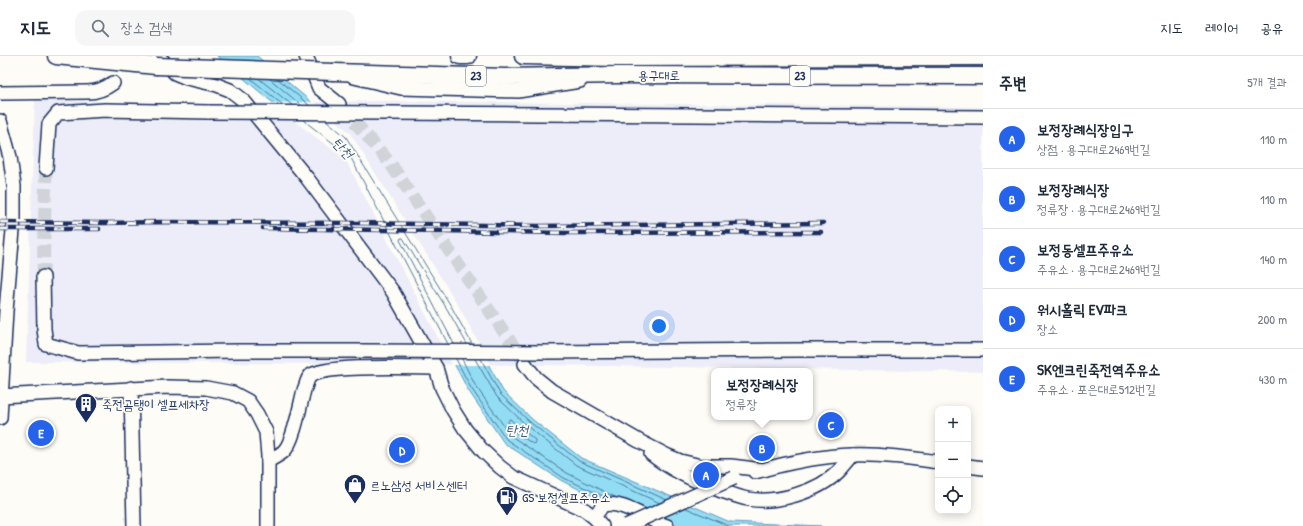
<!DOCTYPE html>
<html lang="ko">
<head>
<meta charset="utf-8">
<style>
  body { margin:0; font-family:"Patrick Hand","Poor Story",sans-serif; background:#f6f6f7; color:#1f2937 }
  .controls { position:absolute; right:12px; bottom:12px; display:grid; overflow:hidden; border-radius:8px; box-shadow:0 2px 10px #0003 }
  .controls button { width:36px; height:36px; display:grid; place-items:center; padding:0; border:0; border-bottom:1px solid #e0e1e3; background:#fff; color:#1f2937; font:20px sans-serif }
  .you { position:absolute; left:659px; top:270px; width:14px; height:14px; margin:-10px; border:3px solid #fff; border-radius:50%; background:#1a73e8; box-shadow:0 0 0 6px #1a73e833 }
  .badge { display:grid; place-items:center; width:26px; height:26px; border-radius:50%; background:#2563eb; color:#fff; font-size:13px; font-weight:700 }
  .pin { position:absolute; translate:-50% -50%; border:2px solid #fff; box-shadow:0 1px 4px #0006 }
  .popup { position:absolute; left:711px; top:312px; width:102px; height:52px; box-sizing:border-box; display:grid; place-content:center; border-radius:8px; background:#fff; filter:drop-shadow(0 1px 3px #0005); font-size:13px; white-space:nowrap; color:#747a83 }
  .popup b { font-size:15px; color:#1f2937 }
  .popup::after { content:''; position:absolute; left:50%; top:100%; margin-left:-8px; border:8px solid transparent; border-top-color:#fff }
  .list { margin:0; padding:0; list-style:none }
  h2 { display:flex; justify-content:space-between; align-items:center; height:52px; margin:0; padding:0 16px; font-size:17px }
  h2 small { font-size:13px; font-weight:400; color:#747a83 }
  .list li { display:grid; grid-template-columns:26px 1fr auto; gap:12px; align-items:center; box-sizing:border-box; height:60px; padding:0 16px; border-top:1px solid #e0e1e3 }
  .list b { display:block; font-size:15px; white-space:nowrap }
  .list p { margin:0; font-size:13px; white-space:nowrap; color:#747a83 }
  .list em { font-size:13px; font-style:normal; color:#747a83 }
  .icon { flex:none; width:22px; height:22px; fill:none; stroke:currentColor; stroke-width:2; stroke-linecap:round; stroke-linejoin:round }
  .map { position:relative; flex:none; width:983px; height:470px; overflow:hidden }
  header { display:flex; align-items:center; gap:24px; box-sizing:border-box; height:56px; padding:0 20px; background:#fff; border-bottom:1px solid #e0e1e3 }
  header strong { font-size:19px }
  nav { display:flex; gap:22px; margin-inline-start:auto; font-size:14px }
  .search { width:280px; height:36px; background:#f6f6f7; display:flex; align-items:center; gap:10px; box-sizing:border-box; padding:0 14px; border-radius:12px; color:#747a83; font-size:15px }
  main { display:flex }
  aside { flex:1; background:#fff }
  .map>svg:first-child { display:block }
  .built { fill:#ecedf8 }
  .water { fill:#93ddf4; stroke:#6397b8 }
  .pier { fill:#fdfcf7 }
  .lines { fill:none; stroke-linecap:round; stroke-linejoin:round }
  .shore { stroke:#4b759a; stroke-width:1 }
  .minor-tunnel { stroke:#d0d3d8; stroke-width:13; stroke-dasharray:13 6; stroke-linecap:butt }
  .minor-casing { stroke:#1b2f5e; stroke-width:16 }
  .major-casing { stroke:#1b2f5e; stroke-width:19 }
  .minor { stroke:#fdfcf7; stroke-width:13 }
  .major { stroke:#fdfcf7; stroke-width:16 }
  .rail-casing { stroke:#1b2f5e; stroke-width:4.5 }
  .rail { stroke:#fdfcf7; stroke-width:3; stroke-dasharray:9; stroke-linecap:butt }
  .minor-bridge-casing { stroke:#1b2f5e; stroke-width:16; stroke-linecap:butt }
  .major-bridge-casing { stroke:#1b2f5e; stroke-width:19; stroke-linecap:butt }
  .minor-bridge { stroke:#fdfcf7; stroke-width:13 }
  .major-bridge { stroke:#fdfcf7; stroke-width:16 }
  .labels { text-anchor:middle; stroke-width:3.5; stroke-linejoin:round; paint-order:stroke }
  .shield { fill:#fdfcf7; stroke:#5f6c8c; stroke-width:1 }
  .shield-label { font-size:12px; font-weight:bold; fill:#1b2f5e }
  .street-label { font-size:13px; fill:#1b2f5e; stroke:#fdfcf7 }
  .poi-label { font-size:13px; fill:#1b2f5e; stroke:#fdfcf7; text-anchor:start }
  .water-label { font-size:14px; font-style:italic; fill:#395a84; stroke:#fdfcf7 }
</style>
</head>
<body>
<header>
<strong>지도</strong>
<div class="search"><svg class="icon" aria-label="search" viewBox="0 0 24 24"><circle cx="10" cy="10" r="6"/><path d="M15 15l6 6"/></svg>장소 검색</div>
<nav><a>지도</a><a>레이어</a><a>공유</a></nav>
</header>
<main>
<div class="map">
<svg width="983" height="470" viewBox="0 0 983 470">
  <rect width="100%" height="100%" fill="#fdfcf7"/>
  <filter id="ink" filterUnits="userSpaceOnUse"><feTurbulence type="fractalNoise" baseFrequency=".025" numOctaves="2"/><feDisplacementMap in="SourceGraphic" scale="8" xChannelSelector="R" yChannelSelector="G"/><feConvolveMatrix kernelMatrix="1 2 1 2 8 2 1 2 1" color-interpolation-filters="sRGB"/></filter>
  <g filter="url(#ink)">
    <polygon class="built" points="35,44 212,48 374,45 983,51 983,316 541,309 26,306"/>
    <polygon class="water" points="217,0 257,0 349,78 455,248 503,335 533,364 581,402 730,466 821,470 655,470 562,425 504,387 468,334 346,102 267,42"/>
    <polygon class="pier" points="314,46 350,77 457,247 491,309 452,309 345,103 270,47"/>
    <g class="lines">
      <g class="shore">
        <polyline points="250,22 283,49"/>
        <polyline points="258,22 292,49"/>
        <polyline points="270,23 301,49"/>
        <polyline points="278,23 309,49"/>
        <polyline points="303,64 350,100 448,288"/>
        <polyline points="326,64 346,81 451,250 472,288"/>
        <polyline points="454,288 400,184 401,182 403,182 447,253 467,288"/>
        <polyline points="456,303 471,332 507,384 564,422 605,441"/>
        <polyline points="462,303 475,329 511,380 567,417 617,442"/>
        <polyline points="475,303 497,341 527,370 576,409 660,447"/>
        <polyline points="481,303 500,338 531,367 579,405 667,444"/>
        <polygon points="510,363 535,384 535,387 533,388 515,376 508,366"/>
        <polyline points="686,452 729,470"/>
      </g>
      <g class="minor-tunnel">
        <polyline points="342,51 390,107 522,303"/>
        <polyline points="43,221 46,112"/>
      </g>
      <g class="minor-casing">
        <g id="minor">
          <polyline points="158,0 175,17 187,22 217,29 230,34 243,44 307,122 393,236 436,312 442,332 453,354 465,373 483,395 500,411 513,421 585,454 595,462 602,470"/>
          <polyline points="306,0 319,32 339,48"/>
          <polyline points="354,21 401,32 518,35 580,25"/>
          <path d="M0 37 87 36C97 36 105 33 113 27"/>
          <polyline points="387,57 983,61"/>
          <polyline points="0,65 10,101 14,130 14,163 6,255 0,362"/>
          <polyline points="46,112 49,68 58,57 105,54 209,56"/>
          <polyline points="43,221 44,273 46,288 78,297 239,295 362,295"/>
          <polyline points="545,296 799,294 983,294"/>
          <polyline points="525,308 536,322 552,335 639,385 668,400 680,405 701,410 731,410 763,414"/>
          <polyline points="131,332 134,470"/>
          <polyline points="0,340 168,331 206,332 233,337 248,345 257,358 266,376 268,400 268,470"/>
          <path d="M651 398C671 414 692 424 716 433 726 436 737 441 748 443 776 448 818 436 839 415 844 410 848 404 853 399"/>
          <path d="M268 405C273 402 280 399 284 395 294 385 300 349 304 334 306 330 307 323 310 320 326 308 413 312 436 312"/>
          <polyline points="968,410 983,412"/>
          <path d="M755 416C786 407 820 400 852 399 881 398 910 402 938 406"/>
          <path d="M594 461 603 449C623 444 648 465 667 470"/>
        </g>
      </g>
      <g class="major-casing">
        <g id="major">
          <polyline points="56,0 156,10"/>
          <polyline points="460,0 468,0"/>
          <polyline points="523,0 618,2 983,1"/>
          <polyline points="334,16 505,21 618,19 983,20"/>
        </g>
      </g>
      <use href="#minor" class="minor"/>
      <use href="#major" class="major"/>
      <g class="rail-casing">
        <g id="rail">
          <polyline points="0,166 104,167 160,166 357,167 538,170 823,167"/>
          <polyline points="263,172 568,177 821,176"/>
          <polyline points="0,173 99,173"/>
        </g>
      </g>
      <use href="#rail" class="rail"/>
      <g class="minor-bridge-casing">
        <g id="minor-bridge">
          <polyline points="209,56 387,57"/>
          <polyline points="362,295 545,296"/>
          <polyline points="626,470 734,422"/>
        </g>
      </g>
      <g class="major-bridge-casing">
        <polyline id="major-bridge" points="156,10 334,16"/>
      </g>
      <use href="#minor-bridge" class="minor-bridge"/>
      <use href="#major-bridge" class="major-bridge"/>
    </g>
  </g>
  <defs>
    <g id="building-pin" transform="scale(1.15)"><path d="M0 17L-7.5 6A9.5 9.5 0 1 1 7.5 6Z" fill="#1b2f5e" stroke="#fdfcf7"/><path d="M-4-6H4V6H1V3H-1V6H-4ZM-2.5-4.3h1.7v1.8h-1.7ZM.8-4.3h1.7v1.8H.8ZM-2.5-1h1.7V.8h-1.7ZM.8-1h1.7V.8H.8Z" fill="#fff"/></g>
    <g id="shop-pin" transform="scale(1.15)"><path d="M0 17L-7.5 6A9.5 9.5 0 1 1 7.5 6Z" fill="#1b2f5e" stroke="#fdfcf7"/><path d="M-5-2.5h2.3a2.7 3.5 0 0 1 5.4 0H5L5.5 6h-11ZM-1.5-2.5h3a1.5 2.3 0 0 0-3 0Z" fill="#fff"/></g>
    <g id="fuel-pin" transform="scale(1.15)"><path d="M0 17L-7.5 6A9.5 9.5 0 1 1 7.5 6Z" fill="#1b2f5e" stroke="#fdfcf7"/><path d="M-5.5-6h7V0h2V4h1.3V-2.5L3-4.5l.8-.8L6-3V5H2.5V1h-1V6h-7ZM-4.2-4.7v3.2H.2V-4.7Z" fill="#fff"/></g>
  </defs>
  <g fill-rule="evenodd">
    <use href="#building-pin" x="86" y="348"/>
    <use href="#shop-pin" x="355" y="429"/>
    <use href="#fuel-pin" x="507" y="441"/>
  </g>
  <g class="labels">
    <g class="shield">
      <rect x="466" y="10" width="20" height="20" rx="3"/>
      <rect x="790" y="10" width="20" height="20" rx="3"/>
    </g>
    <g class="shield-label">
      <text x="476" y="24">23</text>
      <text x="800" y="24">23</text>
    </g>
    <g class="street-label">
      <text x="659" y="24">용구대로</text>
    </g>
    <g class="poi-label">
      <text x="102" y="353">죽전곰탱이 셀프세차장</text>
      <text x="370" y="434">르노삼성 서비스센터</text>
      <text x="522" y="446">GS 보정셀프주유소</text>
    </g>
    <g class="water-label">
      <text transform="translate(343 92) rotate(46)" y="5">탄천</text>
      <text x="517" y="379">탄천</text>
    </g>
  </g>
</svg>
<div class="controls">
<button>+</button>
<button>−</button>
<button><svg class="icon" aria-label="locate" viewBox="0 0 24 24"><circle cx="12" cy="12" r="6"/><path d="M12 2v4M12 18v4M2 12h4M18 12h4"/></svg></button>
</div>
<div class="you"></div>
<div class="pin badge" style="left:706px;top:419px">A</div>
<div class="pin badge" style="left:762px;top:392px">B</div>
<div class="popup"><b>보정장례식장</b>정류장</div>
<div class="pin badge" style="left:831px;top:369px">C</div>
<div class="pin badge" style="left:402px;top:394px">D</div>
<div class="pin badge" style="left:41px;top:377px">E</div>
</div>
<aside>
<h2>주변<small>5개 결과</small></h2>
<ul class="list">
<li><span class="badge">A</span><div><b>보정장례식장입구</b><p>상점 · 용구대로2469번길</p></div><em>110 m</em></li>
<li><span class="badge">B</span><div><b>보정장례식장</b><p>정류장 · 용구대로2469번길</p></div><em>110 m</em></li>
<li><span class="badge">C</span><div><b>보정동셀프주유소</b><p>주유소 · 용구대로2469번길</p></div><em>140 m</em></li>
<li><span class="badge">D</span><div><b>워시홀릭 EV파크</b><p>장소</p></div><em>200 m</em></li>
<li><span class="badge">E</span><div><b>SK엔크린죽전역주유소</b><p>주유소 · 포은대로512번길</p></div><em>430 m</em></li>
</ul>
</aside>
</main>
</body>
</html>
